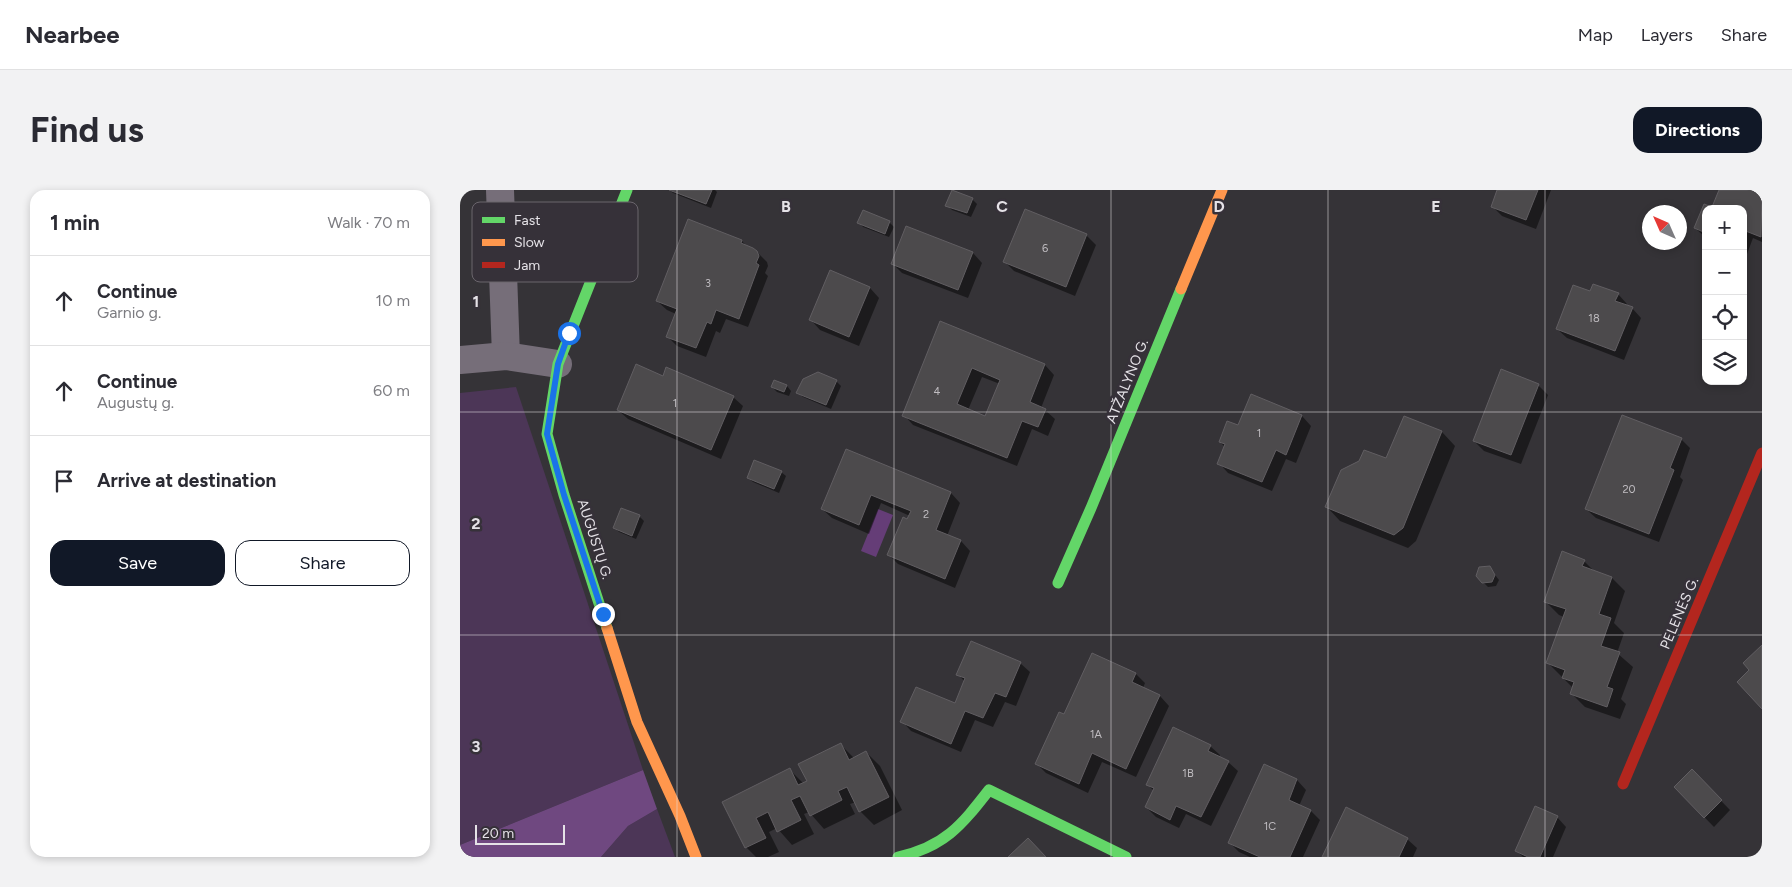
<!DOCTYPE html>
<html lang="en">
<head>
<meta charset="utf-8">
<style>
  body { margin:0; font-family:Figtree,sans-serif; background:#f2f2f3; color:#2b2b33 }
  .controls { position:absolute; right:15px; top:15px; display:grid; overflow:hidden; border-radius:10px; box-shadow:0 2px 8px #0003 }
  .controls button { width:45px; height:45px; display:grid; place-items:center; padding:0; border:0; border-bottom:1px solid #e1e1e2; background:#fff; color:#2b2b33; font:25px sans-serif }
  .compass { position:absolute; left:1182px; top:15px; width:45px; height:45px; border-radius:50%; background:#fff; box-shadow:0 2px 8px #0003; rotate:315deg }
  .scale { position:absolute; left:15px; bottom:12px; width:90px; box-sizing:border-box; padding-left:5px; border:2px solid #e5e2e7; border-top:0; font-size:14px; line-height:18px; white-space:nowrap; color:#e5e2e7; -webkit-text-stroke:4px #363139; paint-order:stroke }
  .stop { position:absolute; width:15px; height:15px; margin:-11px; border:4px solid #1a73e8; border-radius:50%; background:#fff }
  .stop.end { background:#1a73e8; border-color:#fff; box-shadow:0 1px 5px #0008 }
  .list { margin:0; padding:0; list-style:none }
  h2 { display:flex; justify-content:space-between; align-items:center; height:65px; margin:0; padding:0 20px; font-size:21px }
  h2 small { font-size:16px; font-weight:400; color:#7c7c81 }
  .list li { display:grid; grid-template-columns:32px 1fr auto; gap:15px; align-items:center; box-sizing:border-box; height:90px; padding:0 20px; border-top:1px solid #e1e1e2 }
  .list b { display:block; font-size:19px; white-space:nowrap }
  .list p { margin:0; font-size:16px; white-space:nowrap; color:#7c7c81 }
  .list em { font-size:16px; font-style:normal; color:#7c7c81 }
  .actions { display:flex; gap:10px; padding:15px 20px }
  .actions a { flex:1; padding:11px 0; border:1px solid #111827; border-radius:15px; text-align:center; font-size:18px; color:#111827 }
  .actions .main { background:#111827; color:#fff }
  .icon { flex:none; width:28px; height:28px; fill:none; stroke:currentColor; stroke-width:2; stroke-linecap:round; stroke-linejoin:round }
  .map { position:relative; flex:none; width:1302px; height:667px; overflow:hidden; border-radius:15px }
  header { display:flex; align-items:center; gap:30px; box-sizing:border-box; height:70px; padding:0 25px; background:#fff; border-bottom:1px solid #e1e1e2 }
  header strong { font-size:24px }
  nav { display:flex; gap:28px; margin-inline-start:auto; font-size:18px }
  .intro { display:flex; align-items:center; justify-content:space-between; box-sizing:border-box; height:120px; padding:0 30px }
  h1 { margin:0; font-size:35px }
  .button { padding:12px 22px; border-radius:15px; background:#111827; color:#fff; font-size:18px; font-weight:700 }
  main { display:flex; gap:30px; padding:0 30px }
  aside { flex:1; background:#fff; border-radius:15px; box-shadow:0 2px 8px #0003 }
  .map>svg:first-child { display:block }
  .green { fill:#4c3657 }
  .forest { fill:#6f4880 }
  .water { fill:#653d77 }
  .shadow { fill:#0007; fill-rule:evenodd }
  .building { fill:#4c4a4c; stroke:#615e62; fill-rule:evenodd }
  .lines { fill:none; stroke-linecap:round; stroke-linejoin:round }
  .street { stroke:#766e79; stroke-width:28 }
  .fast { stroke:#63d668; stroke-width:11 }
  .slow { stroke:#ff974d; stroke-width:11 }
  .jam { stroke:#b3261e; stroke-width:11 }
  .route { stroke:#1a73e8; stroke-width:6 }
  .grid { fill:none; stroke:#e5e2e7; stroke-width:1; stroke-opacity:0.55 }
  .labels { text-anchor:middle; stroke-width:5; stroke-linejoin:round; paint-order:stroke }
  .number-label { font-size:11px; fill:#bfbcc0 }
  .street-label { font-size:14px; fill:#e5e2e7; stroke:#363139 }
  .key { fill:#363139; stroke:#6b666d; stroke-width:1 }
  .key-label { font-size:14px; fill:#e5e2e7 }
  .grid-label { font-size:16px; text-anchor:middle; font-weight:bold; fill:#e5e2e7; stroke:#363139; stroke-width:5; stroke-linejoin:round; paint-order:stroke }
</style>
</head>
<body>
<header>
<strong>Nearbee</strong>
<nav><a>Map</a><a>Layers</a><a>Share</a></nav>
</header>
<div class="intro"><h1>Find us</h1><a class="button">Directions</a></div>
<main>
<aside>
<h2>1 min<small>Walk · 70 m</small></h2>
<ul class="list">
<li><svg class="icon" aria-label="ahead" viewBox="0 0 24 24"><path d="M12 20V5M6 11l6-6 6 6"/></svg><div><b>Continue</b><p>Garnio g.</p></div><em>10 m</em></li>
<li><svg class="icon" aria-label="ahead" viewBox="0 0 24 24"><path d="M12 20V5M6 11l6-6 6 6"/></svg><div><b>Continue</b><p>Augustų g.</p></div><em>60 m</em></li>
<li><svg class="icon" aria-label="arrive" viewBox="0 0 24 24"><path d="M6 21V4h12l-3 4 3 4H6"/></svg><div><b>Arrive at destination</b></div></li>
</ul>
<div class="actions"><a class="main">Save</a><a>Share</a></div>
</aside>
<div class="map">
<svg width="1302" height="667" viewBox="0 0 1302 667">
  <rect width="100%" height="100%" fill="#353337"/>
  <g class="green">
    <polygon points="56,197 183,580 0,655 0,203"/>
    <polygon points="197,619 215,667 141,667 168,636"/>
  </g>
  <polygon class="forest" points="183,580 197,619 168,636 141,667 0,667 0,655"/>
  <polygon class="water" points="418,319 433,325 416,367 401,361"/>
  <g class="shadow">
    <polygon points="209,0 255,0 257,2 251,18 213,3"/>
    <polygon points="1039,0 1091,0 1076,39 1042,26 1032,16"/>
    <polygon points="1260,0 1302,0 1302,52 1293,48 1287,64 1283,63 1283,19"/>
    <polygon points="512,9 517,14 511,27 492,20 487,15"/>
    <polygon points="1245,15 1246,19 1246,48 1235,38"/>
    <polygon points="228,31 282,51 288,58 297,62 307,72 308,76 305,83 308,86 288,137 266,129 260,143 256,141 246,167 217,156 207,146 216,124 207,120 197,111"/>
    <polygon points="399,32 429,32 434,37 429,47 403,37"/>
    <polygon points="447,38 513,63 522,73 508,108 442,83 432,73"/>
    <polygon points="626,45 636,55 615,106 554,81 545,72"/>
    <polygon points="371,82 410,98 419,108 399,156 360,140 351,130"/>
    <polygon points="1130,103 1158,104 1167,114 1166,116 1172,118 1181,128 1164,170 1107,148 1097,139"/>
    <path d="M481 133 585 175 594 185 581 218 585 220 595 229 588 246 572 239 557 276 453 235 444 225ZM522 187 540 194 526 228 508 220Z"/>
    <polygon points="204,187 273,207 283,216 261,269 168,229 158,220"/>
    <polygon points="376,191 381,196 371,219 343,207 338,203"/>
    <polygon points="314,192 327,196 331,201 329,206 317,202 312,197"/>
    <polygon points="1078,195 1088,205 1061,274 1024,261 1014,251"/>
    <polygon points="791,205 842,226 851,236 836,273 826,269 812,301 768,283 759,273 765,257 760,252 778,236"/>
    <polygon points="944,227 982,242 995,256 956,351 948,358 880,331 867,317 926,270"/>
    <polygon points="1221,249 1230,258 1220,287 1223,290 1199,352 1136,328 1126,319"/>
    <polygon points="386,260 491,303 500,313 487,346 501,351 510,361 495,398 438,374 429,365 450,326 421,313 409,344 372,328 362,319"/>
    <polygon points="321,282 326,286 319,303 293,292 288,288"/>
    <polygon points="179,326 184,331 176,349 159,342 155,338"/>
    <polygon points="1124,371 1135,382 1152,388 1165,401 1154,433 1164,443 1157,463 1173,477 1161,509 1166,514 1160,529 1125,517 1111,503 1113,498 1088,473 1104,427 1099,425 1085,411"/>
    <polygon points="1029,377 1039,390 1036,396 1028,397 1023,392"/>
    <polygon points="633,464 676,484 685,493 683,498 700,506 709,516 676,587 642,572 628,603 586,583 577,574 605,526"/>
    <polygon points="560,473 570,482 556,516 545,512 533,537 515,530 501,562 451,541 442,531 495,515 505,492 498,484"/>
    <polygon points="381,555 394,568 406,562 420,576 442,620 414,635 400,621 396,612 390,614 395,624 364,639 349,622 344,624 354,644 332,655 317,638 309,642 319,662 308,667 296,667 286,657 264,613 330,580 344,594 348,592"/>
    <polygon points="750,556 760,565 759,567 768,572 778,581 751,636 726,624 719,638 696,627 686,617 694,601 688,595"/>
    <polygon points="804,576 837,590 846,600 839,616 851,621 860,630 843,667 790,667 779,662 769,652"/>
    <polygon points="1232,581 1270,620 1254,637 1215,597"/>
    <polygon points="1097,627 1106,637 1093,667 1063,667 1057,661"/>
    <polygon points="947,649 957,658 953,667 864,667"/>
  </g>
  <g class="building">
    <polygon points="209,0 252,0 246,14"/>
    <polygon points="492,0 513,8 507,23 485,16"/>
    <polygon points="1037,0 1078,0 1066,30 1031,17"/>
    <polygon points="1259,0 1302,0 1301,47 1283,40 1283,19 1246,19 1246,43 1234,38 1244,14 1252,17"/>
    <polygon points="565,19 627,44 606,97 543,72"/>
    <polygon points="403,20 430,31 425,44 397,33"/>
    <polygon points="228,29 282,50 281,53 293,58 297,61 299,66 296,73 299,75 279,129 256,120 251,134 247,132 236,158 206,147 217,119 196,111"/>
    <polygon points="446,36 513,62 498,100 431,74"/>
    <polygon points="370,80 410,97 389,147 349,130"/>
    <polygon points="1133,94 1159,103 1155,111 1173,117 1155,161 1096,139 1113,95 1130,101"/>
    <path d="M480 131 585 174 570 212 586 219 578 237 562 231 547 268 442 226ZM512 178 540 190 525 226 497 214Z"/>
    <polygon points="176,174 203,186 206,177 274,206 251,260 157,220"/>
    <polygon points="1041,179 1079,194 1051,265 1013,251"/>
    <polygon points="358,182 377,190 366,215 336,203 343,189"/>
    <polygon points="314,190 327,195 324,202 311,197"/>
    <polygon points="791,204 842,225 826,265 816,260 802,292 757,274 765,254 759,252 767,231 778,235"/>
    <polygon points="1162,225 1222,248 1210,278 1214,280 1189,344 1125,319"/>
    <polygon points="944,226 982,241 943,338 934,345 865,317 881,280 899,271 904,260 926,268"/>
    <polygon points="386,259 491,302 476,340 501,350 485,389 427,365 443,327 447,329 451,321 411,305 399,335 361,319"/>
    <polygon points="294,270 322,281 314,299 287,288"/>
    <polygon points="161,318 180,325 172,346 153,338"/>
    <polygon points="1102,361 1125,370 1122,376 1152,387 1139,424 1151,428 1141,456 1160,462 1147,497 1153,499 1147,517 1110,504 1114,492 1102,488 1105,480 1086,473 1106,419 1084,412"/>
    <polygon points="1030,376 1035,385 1032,392 1022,393 1016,386 1019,377"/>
    <polygon points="511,451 561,472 546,507 535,503 523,528 505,521 491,554 440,532 456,497 495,513 505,488 496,485"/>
    <polygon points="1302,455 1302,519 1277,492 1289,480 1283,473"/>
    <polygon points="632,463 676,483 672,492 700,505 666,579 632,563 619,594 575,574 599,522 604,524"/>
    <polygon points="713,537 751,555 748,561 769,571 741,627 716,616 710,630 685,617 694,598 686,595"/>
    <polygon points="381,553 389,570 406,561 429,607 399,622 387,597 378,601 382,610 350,626 340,606 331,610 341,630 317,642 308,622 296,628 306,648 285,658 262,612 330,578 338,595 347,591 338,574"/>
    <polygon points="804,574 837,589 829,610 851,620 830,667 800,667 768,653"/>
    <polygon points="1232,579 1262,610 1244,628 1214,597"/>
    <polygon points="1075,616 1098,626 1080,667 1068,667 1055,661"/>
    <polygon points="886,617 948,648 939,667 862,667"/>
    <polygon points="568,648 586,667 548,667"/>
  </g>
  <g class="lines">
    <g class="street">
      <polyline points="40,0 46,166"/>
      <polyline points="0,170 46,166 98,174"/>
    </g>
    <g class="fast">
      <polyline points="598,393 631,318 721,99"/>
      <polyline points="147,438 104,305 87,244 98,174 167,0"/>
      <path d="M438 667C484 657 501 636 529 600L666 667"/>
    </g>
    <g class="slow">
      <polyline points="721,99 762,0"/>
      <polyline points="147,438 177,532 220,626 236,667"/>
    </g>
    <polyline class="jam" points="1163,594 1302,263"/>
  </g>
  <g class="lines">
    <polyline class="route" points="109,143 98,174 87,244 104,305 143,424"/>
  </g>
  <path class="grid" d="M217 0V667M434 0V667M651 0V667M868 0V667M1085 0V667M0 222H1302M0 445H1302"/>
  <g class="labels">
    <g class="number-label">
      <text x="585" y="62">6</text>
      <text x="248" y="97">3</text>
      <text x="1134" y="132">18</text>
      <text x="477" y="205">4</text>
      <text x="215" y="217">1</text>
      <text x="799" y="247">1</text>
      <text x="1169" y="303">20</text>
      <text x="466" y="328">2</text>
      <text x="636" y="548">1A</text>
      <text x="728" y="587">1B</text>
      <text x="810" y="640">1C</text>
    </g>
    <g class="street-label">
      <text transform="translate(667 191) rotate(-68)" y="5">ATŽALYNO G.</text>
      <text transform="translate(135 349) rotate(72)" y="5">AUGUSTŲ G.</text>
      <text transform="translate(1219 423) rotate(-67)" y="5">PELENĖS G.</text>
    </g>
  </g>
  <rect x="12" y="12" width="166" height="80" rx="8" class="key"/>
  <rect x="22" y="27" width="23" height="6" fill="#63d668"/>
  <rect x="22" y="49" width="23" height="7" fill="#ff974d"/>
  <rect x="22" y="72" width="23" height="6" fill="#b3261e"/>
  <g class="key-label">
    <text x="54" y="35">Fast</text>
    <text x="54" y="57">Slow</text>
    <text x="54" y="80">Jam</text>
  </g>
  <g class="grid-label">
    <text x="326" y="22">B</text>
    <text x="542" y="22">C</text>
    <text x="759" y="22">D</text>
    <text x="976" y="22">E</text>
    <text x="16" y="117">1</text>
    <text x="16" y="339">2</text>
    <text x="16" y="562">3</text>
  </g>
</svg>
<div class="controls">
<button>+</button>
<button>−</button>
<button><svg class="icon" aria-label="locate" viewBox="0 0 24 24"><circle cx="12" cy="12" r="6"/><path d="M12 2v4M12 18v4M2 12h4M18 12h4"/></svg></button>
<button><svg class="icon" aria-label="layers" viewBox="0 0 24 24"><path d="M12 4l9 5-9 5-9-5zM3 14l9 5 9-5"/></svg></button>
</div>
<svg class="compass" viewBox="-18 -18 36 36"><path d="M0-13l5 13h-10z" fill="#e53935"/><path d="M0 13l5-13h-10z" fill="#7c7c81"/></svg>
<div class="scale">20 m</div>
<div class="stop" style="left:109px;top:143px"></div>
<div class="stop end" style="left:143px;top:424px"></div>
</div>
</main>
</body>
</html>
